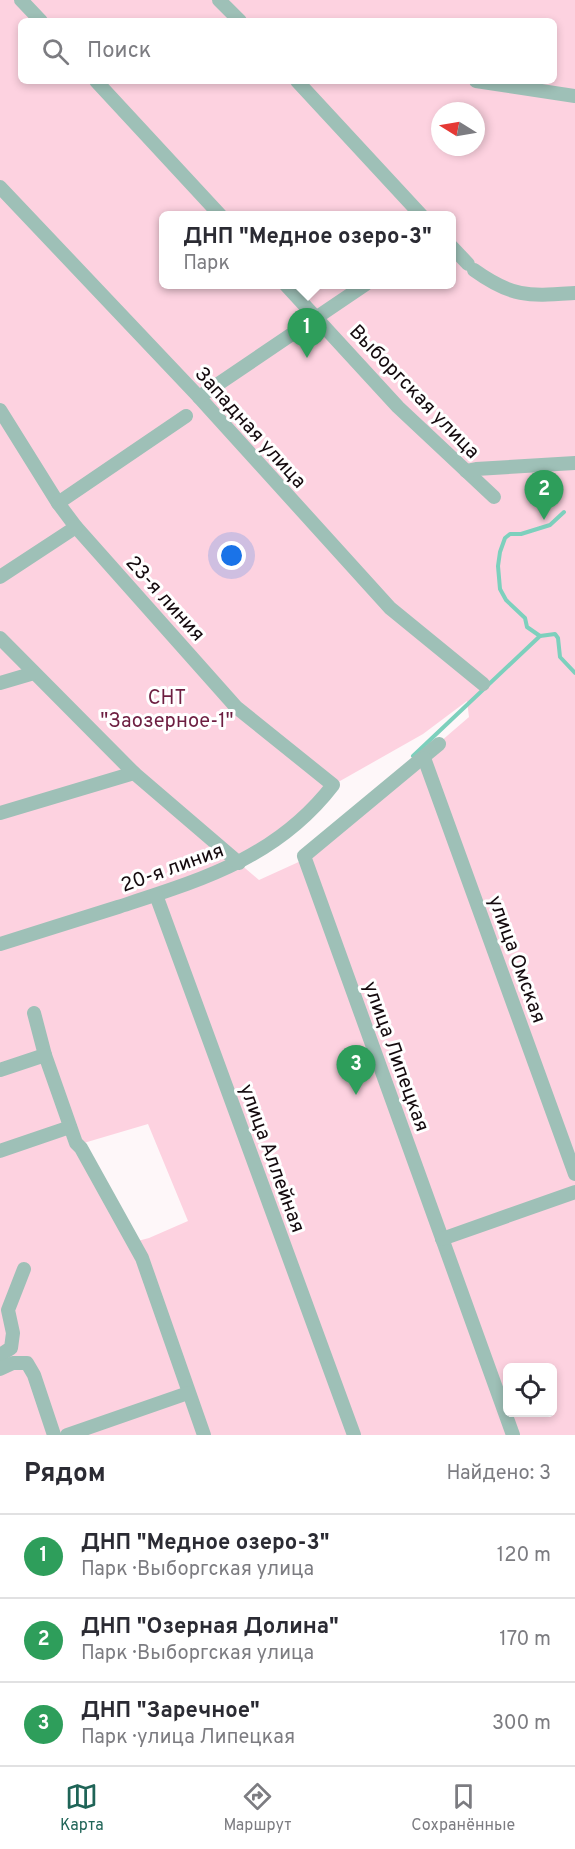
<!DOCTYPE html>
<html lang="ru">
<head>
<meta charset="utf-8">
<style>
  body { margin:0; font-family:Overpass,sans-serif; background:#f7f7f7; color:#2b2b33 }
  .controls { position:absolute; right:18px; bottom:18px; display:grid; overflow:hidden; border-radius:9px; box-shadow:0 3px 9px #0003 }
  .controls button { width:54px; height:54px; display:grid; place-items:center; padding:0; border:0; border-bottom:2px solid #e1e1e2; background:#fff; color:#2b2b33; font:30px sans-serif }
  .compass { position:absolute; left:431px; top:102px; width:54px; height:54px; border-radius:50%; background:#fff; box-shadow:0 3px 9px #0003; rotate:281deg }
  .you { position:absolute; left:232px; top:556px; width:21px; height:21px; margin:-15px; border:4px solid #fff; border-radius:50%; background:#1a73e8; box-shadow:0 0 0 9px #1a73e833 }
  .badge { display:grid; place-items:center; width:39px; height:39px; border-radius:50%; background:#1f6457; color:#fff; font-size:20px; font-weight:700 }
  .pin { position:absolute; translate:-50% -50px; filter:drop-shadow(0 2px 3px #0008) }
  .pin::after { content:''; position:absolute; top:32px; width:21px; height:18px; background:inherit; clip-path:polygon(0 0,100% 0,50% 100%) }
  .popup { position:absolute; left:159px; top:211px; width:297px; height:78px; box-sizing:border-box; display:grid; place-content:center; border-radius:9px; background:#fff; filter:drop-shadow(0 2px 4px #0005); font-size:20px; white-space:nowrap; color:#7c7c81 }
  .popup b { font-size:22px; color:#2b2b33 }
  .popup::after { content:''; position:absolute; left:50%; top:100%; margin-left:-12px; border:12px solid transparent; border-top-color:#fff }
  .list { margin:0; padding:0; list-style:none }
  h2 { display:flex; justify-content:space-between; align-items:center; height:78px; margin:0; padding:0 24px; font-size:26px }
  h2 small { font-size:20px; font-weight:400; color:#7c7c81 }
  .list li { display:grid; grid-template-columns:39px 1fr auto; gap:18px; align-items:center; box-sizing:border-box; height:84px; padding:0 24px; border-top:2px solid #e1e1e2 }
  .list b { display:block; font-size:22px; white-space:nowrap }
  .list p { margin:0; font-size:20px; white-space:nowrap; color:#7c7c81 }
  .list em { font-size:20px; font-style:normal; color:#7c7c81 }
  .icon { flex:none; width:33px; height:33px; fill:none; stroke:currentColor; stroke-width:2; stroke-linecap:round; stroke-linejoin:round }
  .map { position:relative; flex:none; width:575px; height:1435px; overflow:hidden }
  .search { position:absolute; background:#fff; box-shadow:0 3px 9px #0003; left:18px; right:18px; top:18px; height:66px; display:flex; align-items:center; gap:15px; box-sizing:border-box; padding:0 21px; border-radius:9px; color:#7c7c81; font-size:22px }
  .sheet { height:330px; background:#fff }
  nav { display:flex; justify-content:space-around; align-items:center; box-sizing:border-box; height:84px; border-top:2px solid #e1e1e2; background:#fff; font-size:16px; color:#7c7c81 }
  nav a { display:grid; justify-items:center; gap:3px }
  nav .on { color:#1f6457 }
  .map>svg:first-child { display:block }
  .green { fill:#fdd2e0; fill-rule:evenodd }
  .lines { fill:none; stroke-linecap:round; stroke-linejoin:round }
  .stream { stroke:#7dd0bd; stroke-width:4 }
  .minor { stroke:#9ec0b7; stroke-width:14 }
  .labels { text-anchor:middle; stroke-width:6; stroke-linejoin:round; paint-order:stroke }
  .street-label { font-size:20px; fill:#140a0e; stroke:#fff }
  .park-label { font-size:20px; fill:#6d1e41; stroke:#fff }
</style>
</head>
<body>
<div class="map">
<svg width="575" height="1435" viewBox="0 0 575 1435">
  <rect width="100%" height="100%" fill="#fef7f9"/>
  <path class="green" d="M0 0H575V1435H0ZM21 21H554V81H21ZM440 111H476V147H440ZM163 216H451V284H163ZM467 701 469 717 303 860 259 880 239 863 333 785 423 734ZM148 1124 188 1221 149 1238 134 1242 77 1145ZM508 1368H552V1412H508Z"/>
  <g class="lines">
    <g class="stream">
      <polyline points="564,512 550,525 521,534 510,534 505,538 500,552 498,566 500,589 506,600 525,618 527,627 540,636 555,634 558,638 560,657 575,673"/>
      <polyline points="413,756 540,636"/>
    </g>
    <g class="minor">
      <polyline points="21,0 41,21"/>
      <polyline points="219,0 240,21"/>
      <polyline points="96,81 221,216"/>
      <polyline points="297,81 422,216"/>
      <polyline points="476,81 575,96"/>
      <polyline points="0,187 198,396 390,608 483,684"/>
      <polyline points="451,246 468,264"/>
      <path d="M474 270C513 298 529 296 575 293"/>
      <polyline points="285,284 398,407 494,497"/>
      <polyline points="199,397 366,284"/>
      <path d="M0 410 58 503 76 527 236 707 333 785C277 858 201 880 118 907 79 919 39 932 0 944"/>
      <polyline points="466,471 476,469 575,463"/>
      <polyline points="58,503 186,416"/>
      <polyline points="0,577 76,527"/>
      <polyline points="0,638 134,773 239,863"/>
      <polyline points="0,683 34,673"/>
      <polyline points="439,744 304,856 513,1435"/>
      <polyline points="424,758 575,1174"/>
      <polyline points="0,813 134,773"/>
      <polyline points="156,895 354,1435"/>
      <polyline points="34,1013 45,1055 76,1143 81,1148 142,1258 204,1435"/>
      <polyline points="0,1070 45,1055"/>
      <polyline points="0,1151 70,1127"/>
      <polyline points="442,1239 575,1192"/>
      <polyline points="0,1355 11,1348 13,1333 8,1310 24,1269"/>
      <polyline points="0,1369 13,1363 27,1363 34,1375 54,1435"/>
      <polyline points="67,1435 188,1393"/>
    </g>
  </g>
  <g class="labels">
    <g class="street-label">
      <text transform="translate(415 391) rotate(46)" y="7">Выборгская улица</text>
      <text transform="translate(251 427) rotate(48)" y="7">Западная улица</text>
      <text transform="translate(166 598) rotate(48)" y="7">23-я линия</text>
      <text transform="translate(172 867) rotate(-20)" y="7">20-я линия</text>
      <text transform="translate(518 959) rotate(70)" y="7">улица Омская</text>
      <text transform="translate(397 1056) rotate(70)" y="7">улица Липецкая</text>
      <text transform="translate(273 1158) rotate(70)" y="7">улица Аллейная</text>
    </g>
    <g class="park-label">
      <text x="167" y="704">СНТ<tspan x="167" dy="23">"Заозерное-1"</tspan></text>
    </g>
  </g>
</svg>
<div class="controls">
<button><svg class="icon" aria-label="locate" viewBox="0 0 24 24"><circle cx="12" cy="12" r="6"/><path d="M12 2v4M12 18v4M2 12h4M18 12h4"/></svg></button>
</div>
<svg class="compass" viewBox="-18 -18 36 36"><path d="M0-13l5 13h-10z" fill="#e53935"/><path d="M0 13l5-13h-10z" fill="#7c7c81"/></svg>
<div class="you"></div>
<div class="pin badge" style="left:307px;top:358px;background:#2e9e5b">1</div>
<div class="popup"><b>ДНП &quot;Медное озеро-3&quot;</b>Парк</div>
<div class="pin badge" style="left:544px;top:520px;background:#2e9e5b">2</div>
<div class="pin badge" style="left:356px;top:1095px;background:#2e9e5b">3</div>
<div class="search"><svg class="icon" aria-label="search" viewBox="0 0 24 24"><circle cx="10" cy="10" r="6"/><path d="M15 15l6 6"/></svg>Поиск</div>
</div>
<section class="sheet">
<h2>Рядом<small>Найдено: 3</small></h2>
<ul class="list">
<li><span class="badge" style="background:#2e9e5b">1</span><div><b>ДНП &quot;Медное озеро-3&quot;</b><p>Парк · Выборгская улица</p></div><em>120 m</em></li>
<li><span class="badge" style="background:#2e9e5b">2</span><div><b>ДНП &quot;Озерная Долина&quot;</b><p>Парк · Выборгская улица</p></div><em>170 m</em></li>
<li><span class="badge" style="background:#2e9e5b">3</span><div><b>ДНП &quot;Заречное&quot;</b><p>Парк · улица Липецкая</p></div><em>300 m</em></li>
</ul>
</section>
<nav>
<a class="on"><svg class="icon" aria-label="map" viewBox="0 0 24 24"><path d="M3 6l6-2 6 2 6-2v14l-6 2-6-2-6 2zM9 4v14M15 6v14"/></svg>Карта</a>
<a><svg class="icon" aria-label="directions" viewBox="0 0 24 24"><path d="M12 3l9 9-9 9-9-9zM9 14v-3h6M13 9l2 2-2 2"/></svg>Маршрут</a>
<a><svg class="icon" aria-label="saved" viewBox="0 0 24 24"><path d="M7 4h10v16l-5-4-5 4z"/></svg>Сохранённые</a>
</nav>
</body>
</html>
